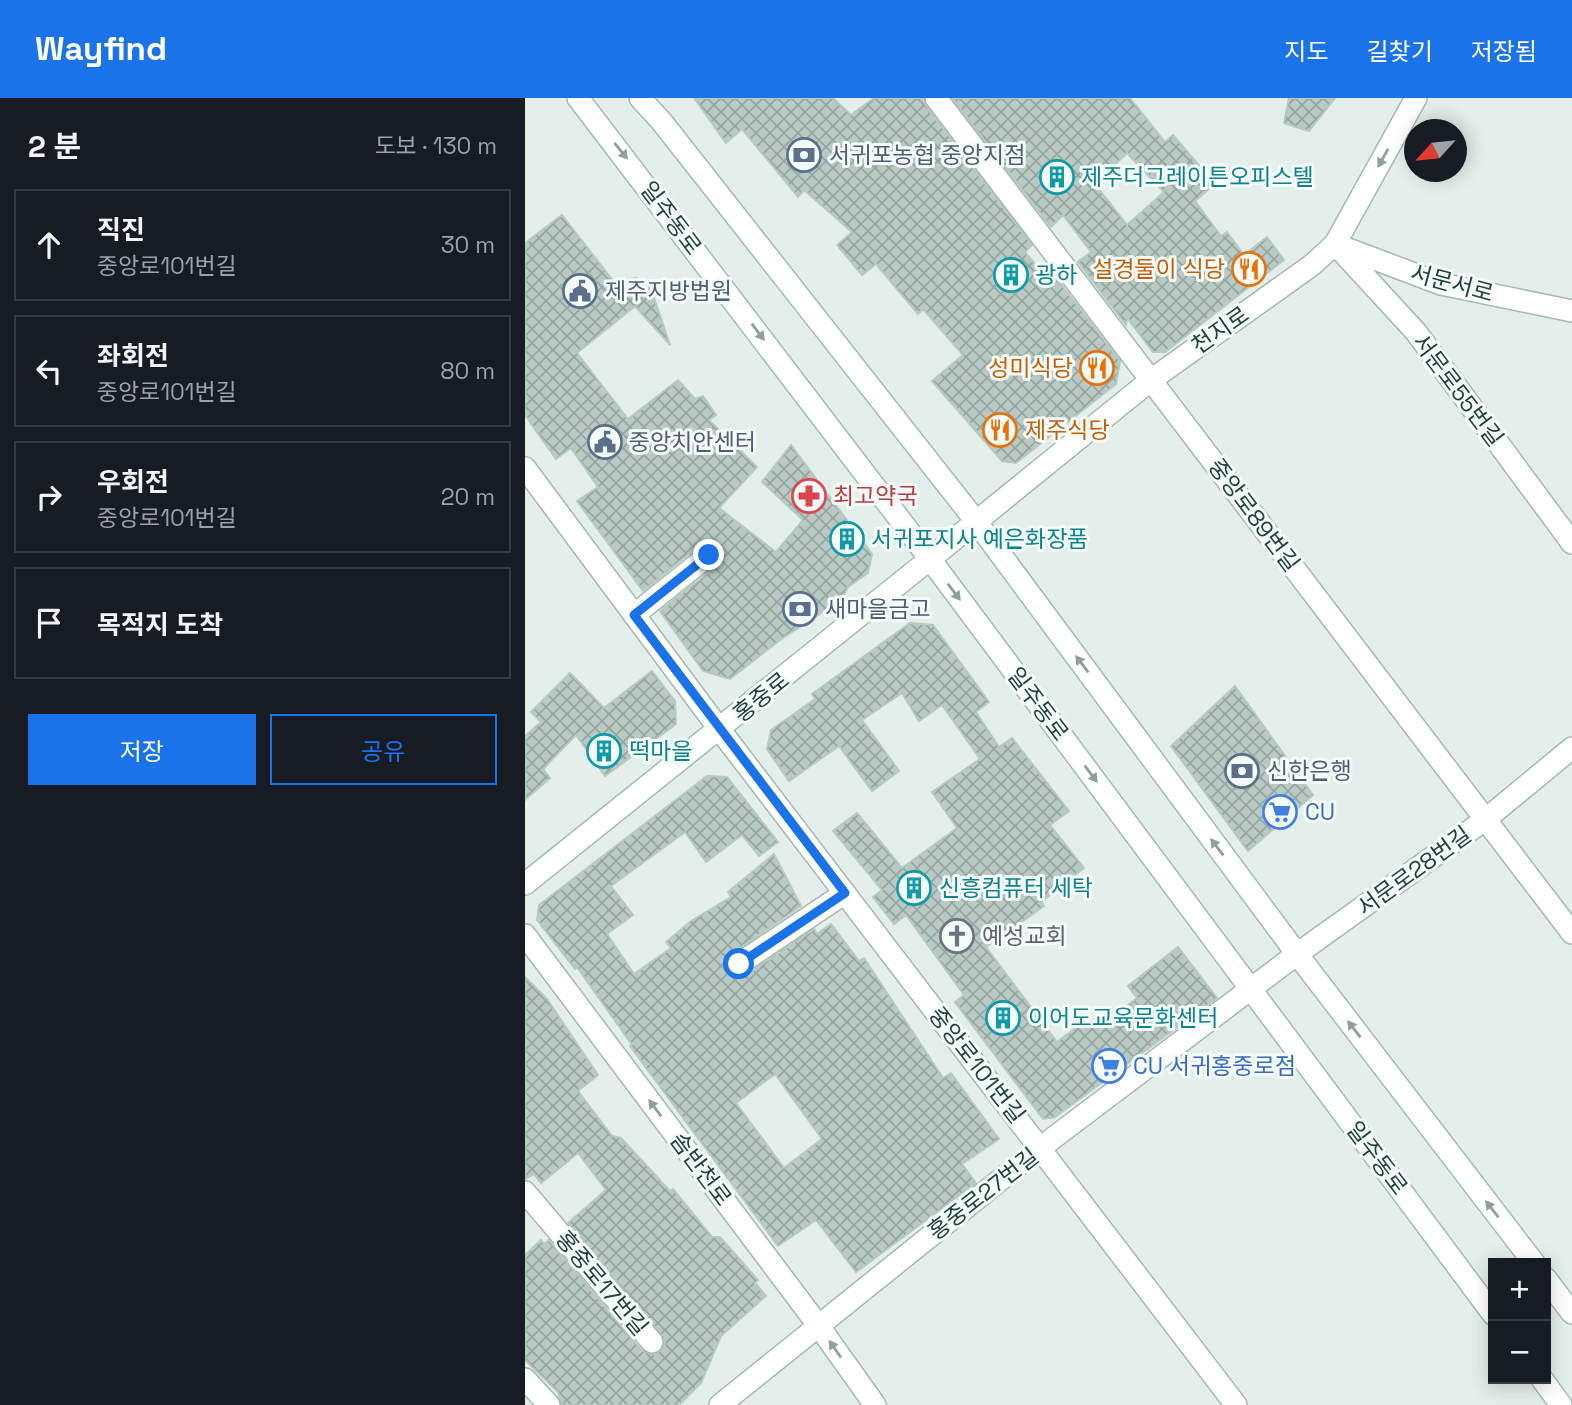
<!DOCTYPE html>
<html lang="ko">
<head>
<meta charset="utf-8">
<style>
  body { margin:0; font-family:"Space Grotesk","Noto Sans KR",sans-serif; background:#242831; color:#f1f3f6 }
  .controls { position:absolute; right:21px; bottom:21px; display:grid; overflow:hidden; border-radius:0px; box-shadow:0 4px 18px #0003 }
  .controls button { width:63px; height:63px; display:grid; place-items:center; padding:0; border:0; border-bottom:2px solid #363941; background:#171b24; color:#f1f3f6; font:35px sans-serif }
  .compass { position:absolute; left:879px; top:21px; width:63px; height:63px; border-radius:50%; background:#171b24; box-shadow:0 4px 18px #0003; rotate:243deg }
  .stop { position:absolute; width:21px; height:21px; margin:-16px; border:5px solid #1a73e8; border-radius:50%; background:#fff }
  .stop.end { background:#1a73e8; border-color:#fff; box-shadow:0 2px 7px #0008 }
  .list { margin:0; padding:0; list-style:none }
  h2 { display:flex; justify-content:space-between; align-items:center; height:91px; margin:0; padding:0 28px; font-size:30px }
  h2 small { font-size:23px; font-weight:400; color:#9ea1a6 }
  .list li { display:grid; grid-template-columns:46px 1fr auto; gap:21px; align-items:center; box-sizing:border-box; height:112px; margin:0 14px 14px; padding:0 14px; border:2px solid #363941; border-radius:0px }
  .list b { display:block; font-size:26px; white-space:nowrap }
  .list p { margin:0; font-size:23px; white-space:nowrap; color:#9ea1a6 }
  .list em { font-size:23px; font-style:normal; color:#9ea1a6 }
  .actions { display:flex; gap:14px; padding:21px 28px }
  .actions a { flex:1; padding:16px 0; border:2px solid #1a73e8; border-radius:0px; text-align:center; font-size:24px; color:#1a73e8 }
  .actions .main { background:#1a73e8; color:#fff }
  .icon { flex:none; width:38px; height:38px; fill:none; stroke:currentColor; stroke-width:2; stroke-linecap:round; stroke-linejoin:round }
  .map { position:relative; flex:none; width:1047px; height:1307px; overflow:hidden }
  header { display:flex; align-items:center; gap:42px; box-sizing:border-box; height:98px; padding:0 35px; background:#1a73e8; color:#fff }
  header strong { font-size:33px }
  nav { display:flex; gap:38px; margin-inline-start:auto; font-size:24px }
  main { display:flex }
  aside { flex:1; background:#171b24 }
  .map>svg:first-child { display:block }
  .building { fill:url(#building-cross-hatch); stroke:#b6c9c2; stroke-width:2; fill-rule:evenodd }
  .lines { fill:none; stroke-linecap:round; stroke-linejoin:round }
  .street-casing { stroke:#a6b8b3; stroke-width:24 }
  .secondary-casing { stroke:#a1bcb4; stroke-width:24 }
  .street { stroke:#fff; stroke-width:21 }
  .secondary { stroke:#fff; stroke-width:21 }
  .oneway { fill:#90a09e }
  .route { stroke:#1a73e8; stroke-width:9 }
  .labels { text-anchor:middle; stroke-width:6; stroke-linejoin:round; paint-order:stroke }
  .service-label { font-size:23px; fill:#4e5e75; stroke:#f5fbf8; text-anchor:start }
  .culture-label { font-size:23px; fill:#0d838f; stroke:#f5fbf8; text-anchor:start }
  .street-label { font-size:23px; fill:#21423c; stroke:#f5fbf8 }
  .food-label { font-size:23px; fill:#c56008; stroke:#f5fbf8; text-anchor:end }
  .health-label { font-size:23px; fill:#be3a42; stroke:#f5fbf8; text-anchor:start }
  .shop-label { font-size:23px; fill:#366cbe; stroke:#f5fbf8; text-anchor:start }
  .worship-label { font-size:23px; fill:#5b616d; stroke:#f5fbf8; text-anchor:start }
</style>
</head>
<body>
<header>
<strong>Wayfind</strong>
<nav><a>지도</a><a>길찾기</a><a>저장됨</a></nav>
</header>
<main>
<aside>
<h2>2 분<small>도보 · 130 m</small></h2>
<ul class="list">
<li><svg class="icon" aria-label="ahead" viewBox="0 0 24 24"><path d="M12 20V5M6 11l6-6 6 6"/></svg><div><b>직진</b><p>중앙로101번길</p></div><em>30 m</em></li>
<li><svg class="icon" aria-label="left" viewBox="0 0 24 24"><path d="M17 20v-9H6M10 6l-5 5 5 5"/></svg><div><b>좌회전</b><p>중앙로101번길</p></div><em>80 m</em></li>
<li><svg class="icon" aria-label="right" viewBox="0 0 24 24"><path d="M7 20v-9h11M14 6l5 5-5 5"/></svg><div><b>우회전</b><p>중앙로101번길</p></div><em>20 m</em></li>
<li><svg class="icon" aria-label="arrive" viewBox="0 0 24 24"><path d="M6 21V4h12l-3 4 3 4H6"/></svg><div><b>목적지 도착</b></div></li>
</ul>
<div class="actions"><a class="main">저장</a><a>공유</a></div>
</aside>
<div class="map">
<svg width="1047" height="1307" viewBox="0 0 1047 1307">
  <defs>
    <pattern id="building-cross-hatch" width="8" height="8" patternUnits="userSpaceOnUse" patternTransform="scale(1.75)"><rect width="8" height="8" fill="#b9cac4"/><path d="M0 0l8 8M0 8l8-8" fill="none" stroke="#96a6a0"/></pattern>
  </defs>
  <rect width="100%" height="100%" fill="#e4efeb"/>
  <g class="building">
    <polygon points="169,0 308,0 326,17 349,0 398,0 401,8 507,147 500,154 526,185 532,181 595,263 591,286 491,365 477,363 407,283 438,257 398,211 393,216 351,166 337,177 312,147 327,134 279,92 273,99 217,31 201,45"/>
    <path d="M427 0H605L640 44 648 37 690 86 670 103 696 138 702 134 719 157 742 139 759 162 640 254H628L602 220 601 227 553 164 566 154 538 117 526 129ZM602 55 639 94 602 127 570 86Z"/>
    <polygon points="764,0 810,0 784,33 759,25"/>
    <polygon points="37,117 89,184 111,180 119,183 127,194 145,247 110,208 52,255 103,321 153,282 170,301 178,298 191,317 184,322 232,369 194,410 251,454 278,422 237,384 266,347 347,456 343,475 323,489 317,501 255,542 205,581 178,573 135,513 193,467 197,456 195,449 188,445 176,446 118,493 52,403 73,389 46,350 31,361 0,317 0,145"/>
    <polygon points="385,525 408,527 464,604 451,614 474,649 487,640 544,713 525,727 559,770 516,804 519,808 461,849 532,944 564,920 572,930 612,900 603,888 653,849 692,900 530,1019 518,1021 430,904 439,897 381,817 369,826 348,799 357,792 308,733 332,715 377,770 432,730 407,694 455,661 417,607 394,623 377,595 337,622 374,673 347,693 314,648 264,683 242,651 246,632 290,601 287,596"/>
    <polygon points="127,573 150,603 151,626 80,678 51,637 18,671 25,680 0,702 0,638 16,624 6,614 45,575 79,610"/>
    <polygon points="710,588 788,697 723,753 646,648"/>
    <path d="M182 678 202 679 253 744 234 758 217 737 181 764 160 734 86 788 108 817 82 836 109 876 146 850 141 844 166 823 206 799 203 794 249 756 276 808 206 856 201 866 204 874 214 879 221 877 289 831 292 836 306 826 334 863 339 860 418 980 426 975 474 1041 437 1066 451 1085 331 1174 291 1122 253 1148 105 948 107 947 52 869 50 871 12 822 14 807ZM250 976 297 1041 259 1070 211 1005Z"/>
    <polygon points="0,879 22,901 73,977 53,993 87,1038 96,1040 145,1093 148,1091 187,1139 195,1139 233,1182 230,1185 241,1198 196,1238 176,1285 154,1307 37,1307 33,1294 0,1262 0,1157 16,1142 19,1146 24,1142 117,1253 130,1257 139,1249 140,1242 43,1125 81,1092 53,1055 16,1085 9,1076 0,1081"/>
  </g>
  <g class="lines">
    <g class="street-casing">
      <g id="street">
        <polyline points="411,0 1047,835"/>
        <polyline points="810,146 891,234 1047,445"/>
        <polyline points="815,148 916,186 1047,213"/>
        <polyline points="0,370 195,632 711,1307"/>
        <polyline points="405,461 626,282 787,167 810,146 891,0"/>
        <polyline points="109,517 184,457"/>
        <polyline points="0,837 293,1227 350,1307"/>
        <polyline points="214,866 320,795"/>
        <polyline points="0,1094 127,1244"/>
        <polyline points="0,1281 24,1307"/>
        <polyline points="195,1307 515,1050 772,856 961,721 1047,650"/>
      </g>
    </g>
    <g class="secondary-casing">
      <g id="secondary">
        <polyline points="53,0 405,461 968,1216"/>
        <polyline points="115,0 137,24 450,422 772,856 1009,1165"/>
        <polyline points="0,786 405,461"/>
        <polyline points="1021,1181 1047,1215"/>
        <polyline points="1017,1281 1036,1307"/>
      </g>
    </g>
    <use href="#street" class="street"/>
    <use href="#secondary" class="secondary"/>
  </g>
  <defs><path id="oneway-solid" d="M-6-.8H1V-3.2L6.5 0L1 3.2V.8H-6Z" transform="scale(1.75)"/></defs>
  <g class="oneway">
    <use href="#oneway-solid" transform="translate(96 53) rotate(51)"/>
    <use href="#oneway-solid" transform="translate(858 60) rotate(119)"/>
    <use href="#oneway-solid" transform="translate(233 234) rotate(53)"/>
    <use href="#oneway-solid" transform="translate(429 494) rotate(53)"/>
    <use href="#oneway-solid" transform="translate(557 566) rotate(-127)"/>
    <use href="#oneway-solid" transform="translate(566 676) rotate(53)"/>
    <use href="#oneway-solid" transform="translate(692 749) rotate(-127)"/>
    <use href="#oneway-solid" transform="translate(829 931) rotate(-128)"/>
    <use href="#oneway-solid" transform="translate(130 1010) rotate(-127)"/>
    <use href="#oneway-solid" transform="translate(967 1111) rotate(-128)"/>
    <use href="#oneway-solid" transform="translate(310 1251) rotate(-125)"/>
  </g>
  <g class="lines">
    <polyline class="route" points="184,457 109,517 320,795 214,866"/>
  </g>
  <defs>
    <g id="bank-ring" transform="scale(1.75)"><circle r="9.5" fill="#f5fbf8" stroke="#5c6f8a" stroke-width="1.5"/><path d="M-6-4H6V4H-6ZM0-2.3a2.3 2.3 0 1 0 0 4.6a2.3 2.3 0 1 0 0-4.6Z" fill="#5c6f8a"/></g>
    <g id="building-ring" transform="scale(1.75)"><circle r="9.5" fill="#f5fbf8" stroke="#0f9aa8" stroke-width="1.5"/><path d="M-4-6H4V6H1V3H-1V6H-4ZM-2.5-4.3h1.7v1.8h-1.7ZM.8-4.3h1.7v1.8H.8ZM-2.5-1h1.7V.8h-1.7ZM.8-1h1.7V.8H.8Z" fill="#0f9aa8"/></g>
    <g id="restaurant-ring" transform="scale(1.75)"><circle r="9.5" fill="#f5fbf8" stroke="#e8710a" stroke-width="1.5"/><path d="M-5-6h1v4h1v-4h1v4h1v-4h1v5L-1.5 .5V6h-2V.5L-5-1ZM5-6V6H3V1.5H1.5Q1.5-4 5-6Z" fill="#e8710a"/></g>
    <g id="civic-ring" transform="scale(1.75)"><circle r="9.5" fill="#f5fbf8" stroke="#5c6f8a" stroke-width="1.5"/><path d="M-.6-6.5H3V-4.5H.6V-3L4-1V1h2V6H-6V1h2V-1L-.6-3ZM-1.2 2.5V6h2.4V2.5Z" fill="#5c6f8a"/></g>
    <g id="pharmacy-ring" transform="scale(1.75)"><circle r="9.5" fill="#f5fbf8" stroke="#e0444e" stroke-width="1.5"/><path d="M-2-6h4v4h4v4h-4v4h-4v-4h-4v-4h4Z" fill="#e0444e"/></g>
    <g id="supermarket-ring" transform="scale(1.75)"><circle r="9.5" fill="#f5fbf8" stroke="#3f7fe0" stroke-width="1.5"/><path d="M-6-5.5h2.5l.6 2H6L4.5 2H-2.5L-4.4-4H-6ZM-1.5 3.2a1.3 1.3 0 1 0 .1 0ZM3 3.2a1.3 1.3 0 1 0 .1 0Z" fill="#3f7fe0"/></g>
    <g id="church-ring" transform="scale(1.75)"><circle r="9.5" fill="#f5fbf8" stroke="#6b7280" stroke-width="1.5"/><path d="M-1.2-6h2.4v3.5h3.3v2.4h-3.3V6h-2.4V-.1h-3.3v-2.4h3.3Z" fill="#6b7280"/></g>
  </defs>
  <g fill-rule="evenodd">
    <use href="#bank-ring" x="279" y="57"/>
    <use href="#building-ring" x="532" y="79"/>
    <use href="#restaurant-ring" x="724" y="171"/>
    <use href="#building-ring" x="486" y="177"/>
    <use href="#civic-ring" x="55" y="193"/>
    <use href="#restaurant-ring" x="572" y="270"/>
    <use href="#restaurant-ring" x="475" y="332"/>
    <use href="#civic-ring" x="80" y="344"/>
    <use href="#pharmacy-ring" x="284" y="398"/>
    <use href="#building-ring" x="322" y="441"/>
    <use href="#bank-ring" x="275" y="511"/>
    <use href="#building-ring" x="79" y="653"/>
    <use href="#bank-ring" x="717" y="673"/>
    <use href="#supermarket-ring" x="755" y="714"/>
    <use href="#building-ring" x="389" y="790"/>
    <use href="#church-ring" x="432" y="838"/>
    <use href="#building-ring" x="478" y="920"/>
    <use href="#supermarket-ring" x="584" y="968"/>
  </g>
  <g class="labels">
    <g class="service-label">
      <text x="304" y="65">서귀포농협 중앙지점</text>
      <text x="80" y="201">제주지방법원</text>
      <text x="104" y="352">중앙치안센터</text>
      <text x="300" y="519">새마을금고</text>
      <text x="742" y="681">신한은행</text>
    </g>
    <g class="culture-label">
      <text x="556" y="87">제주더그레이튼오피스텔</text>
      <text x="510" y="185">광하</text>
      <text x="346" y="449">서귀포지사 예은화장품</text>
      <text x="104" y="661">떡마을</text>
      <text x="414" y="798">신흥컴퓨터 세탁</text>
      <text x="503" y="928">이어도교육문화센터</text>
    </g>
    <g class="street-label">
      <text transform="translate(146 120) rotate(53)" y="8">일주동로</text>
      <text transform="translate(927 185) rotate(15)" y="8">서문서로</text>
      <text transform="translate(695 232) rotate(-35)" y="8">천지로</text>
      <text transform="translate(933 292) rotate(53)" y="8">서문로55번길</text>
      <text transform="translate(729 417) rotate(53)" y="8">중앙로89번길</text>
      <text transform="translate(236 599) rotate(-39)" y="8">홍중로</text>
      <text transform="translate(513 606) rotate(53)" y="8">일주동로</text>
      <text transform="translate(889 773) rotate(-36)" y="8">서문로28번길</text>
      <text transform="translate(452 967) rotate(52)" y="8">중앙로101번길</text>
      <text transform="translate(852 1060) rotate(53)" y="8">일주동로</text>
      <text transform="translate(176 1071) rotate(53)" y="8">솜반천로</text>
      <text transform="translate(458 1096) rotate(-38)" y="8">홍중로27번길</text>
      <text transform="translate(77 1185) rotate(50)" y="8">홍중로17번길</text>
    </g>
    <g class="food-label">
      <text x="700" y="179">설경둘이 식당</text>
      <text x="548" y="278">성미식당</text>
      <text x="500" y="340" text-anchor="start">제주식당</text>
    </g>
    <g class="health-label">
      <text x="308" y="406">최고약국</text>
    </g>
    <g class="shop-label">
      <text x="780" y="722">CU</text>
      <text x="608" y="976">CU 서귀홍중로점</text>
    </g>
    <g class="worship-label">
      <text x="457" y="846">예성교회</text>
    </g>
  </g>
</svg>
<div class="controls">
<button>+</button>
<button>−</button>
</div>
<svg class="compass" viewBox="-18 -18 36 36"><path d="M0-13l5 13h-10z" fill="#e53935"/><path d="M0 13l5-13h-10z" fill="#9ea1a6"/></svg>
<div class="stop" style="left:214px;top:866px"></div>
<div class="stop end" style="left:184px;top:457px"></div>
</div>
</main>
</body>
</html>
